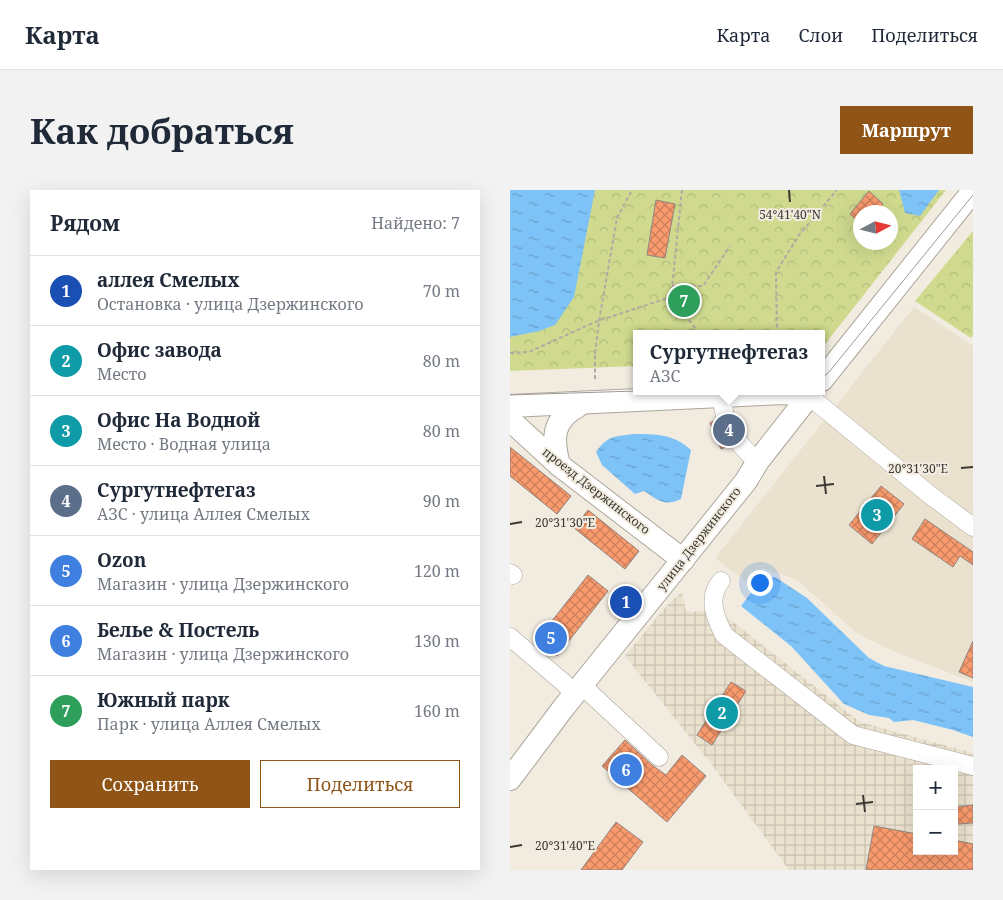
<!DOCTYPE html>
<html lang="ru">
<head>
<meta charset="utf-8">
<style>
  body { margin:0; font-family:"Noto Serif",serif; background:#f2f2f3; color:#1f2937 }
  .controls { position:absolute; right:15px; bottom:15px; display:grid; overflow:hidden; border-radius:0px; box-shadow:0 5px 20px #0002 }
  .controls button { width:45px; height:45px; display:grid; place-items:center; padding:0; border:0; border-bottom:1px solid #e0e1e3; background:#fff; color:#1f2937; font:25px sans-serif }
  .compass { position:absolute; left:343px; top:15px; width:45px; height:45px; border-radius:50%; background:#fff; box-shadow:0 5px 20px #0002; rotate:83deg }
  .you { position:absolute; left:249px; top:392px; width:18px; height:18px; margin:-12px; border:4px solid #fff; border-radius:50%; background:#1a73e8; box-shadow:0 0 0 8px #1a73e833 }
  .badge { display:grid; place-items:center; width:32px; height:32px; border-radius:50%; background:#915417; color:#fff; font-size:16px; font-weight:700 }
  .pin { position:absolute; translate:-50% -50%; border:2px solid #fff; box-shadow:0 1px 5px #0006 }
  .popup { position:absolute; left:123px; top:140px; width:192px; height:65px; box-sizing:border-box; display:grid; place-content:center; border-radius:0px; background:#fff; filter:drop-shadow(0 1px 4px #0005); font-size:16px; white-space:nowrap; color:#747a83 }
  .popup b { font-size:19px; color:#1f2937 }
  .popup::after { content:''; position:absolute; left:50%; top:100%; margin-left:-10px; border:10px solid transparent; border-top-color:#fff }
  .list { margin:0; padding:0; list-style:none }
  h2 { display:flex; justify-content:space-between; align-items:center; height:65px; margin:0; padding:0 20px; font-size:21px }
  h2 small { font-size:16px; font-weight:400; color:#747a83 }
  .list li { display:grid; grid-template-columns:32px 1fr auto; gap:15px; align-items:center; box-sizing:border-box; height:70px; padding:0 20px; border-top:1px solid #e0e1e3 }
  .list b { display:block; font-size:19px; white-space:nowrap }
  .list p { margin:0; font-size:16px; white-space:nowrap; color:#747a83 }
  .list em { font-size:16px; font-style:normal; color:#747a83 }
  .actions { display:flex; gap:10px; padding:15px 20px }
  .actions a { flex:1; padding:11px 0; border:1px solid #915417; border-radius:0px; text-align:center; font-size:18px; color:#915417 }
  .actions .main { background:#915417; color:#fff }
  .map { position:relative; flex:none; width:463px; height:680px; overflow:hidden; border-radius:0px }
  header { display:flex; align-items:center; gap:30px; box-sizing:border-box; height:70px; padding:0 25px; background:#fff; border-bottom:1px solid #e0e1e3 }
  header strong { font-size:24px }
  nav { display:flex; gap:28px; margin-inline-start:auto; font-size:18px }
  .intro { display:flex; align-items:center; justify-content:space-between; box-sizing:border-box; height:120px; padding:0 30px }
  h1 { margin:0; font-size:35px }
  .button { padding:12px 22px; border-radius:0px; background:#915417; color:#fff; font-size:18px; font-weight:700 }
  main { display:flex; gap:30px; padding:0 30px }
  aside { flex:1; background:#fff; border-radius:0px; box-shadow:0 5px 20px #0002 }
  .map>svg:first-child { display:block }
  .built { fill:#eae1ce }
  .industrial { fill:url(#industrial-grid); fill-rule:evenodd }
  .forest { fill:url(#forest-crowns); fill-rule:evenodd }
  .water { fill:url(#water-ripples) }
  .building { fill:url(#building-cross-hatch); stroke:#90847e }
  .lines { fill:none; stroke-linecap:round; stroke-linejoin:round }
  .minor-casing { stroke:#aba69a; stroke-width:19 }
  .major-casing { stroke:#aba69a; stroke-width:24 }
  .path { stroke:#b0aba2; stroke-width:2; stroke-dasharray:4 2.5; stroke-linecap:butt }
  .minor { stroke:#fff; stroke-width:18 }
  .major { stroke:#fff; stroke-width:22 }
  .tram { stroke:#9d9990; stroke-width:1 }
  .ticks { fill:none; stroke:#3b3934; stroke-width:2 }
  .labels { text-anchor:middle; stroke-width:4; stroke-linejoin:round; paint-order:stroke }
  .street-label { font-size:12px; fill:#3b3934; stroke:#f2ece0 }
  .ticks-label { font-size:12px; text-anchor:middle; fill:#3b3934; stroke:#f2ece0; stroke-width:4; stroke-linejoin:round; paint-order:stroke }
</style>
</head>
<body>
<header>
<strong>Карта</strong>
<nav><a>Карта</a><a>Слои</a><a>Поделиться</a></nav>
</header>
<div class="intro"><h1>Как добраться</h1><a class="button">Маршрут</a></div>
<main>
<aside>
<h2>Рядом<small>Найдено: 7</small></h2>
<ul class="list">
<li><span class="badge" style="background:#1a4fb4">1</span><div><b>аллея Смелых</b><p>Остановка · улица Дзержинского</p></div><em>70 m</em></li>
<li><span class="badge" style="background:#0f9aa8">2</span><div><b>Офис завода</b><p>Место</p></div><em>80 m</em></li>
<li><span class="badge" style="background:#0f9aa8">3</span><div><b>Офис На Водной</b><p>Место · Водная улица</p></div><em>80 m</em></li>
<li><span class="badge" style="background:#5c6f8a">4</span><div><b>Сургутнефтегаз</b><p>АЗС · улица Аллея Смелых</p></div><em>90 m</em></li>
<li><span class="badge" style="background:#3f7fe0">5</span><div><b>Ozon</b><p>Магазин · улица Дзержинского</p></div><em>120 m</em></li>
<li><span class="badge" style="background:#3f7fe0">6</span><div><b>Белье &amp; Постель</b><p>Магазин · улица Дзержинского</p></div><em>130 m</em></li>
<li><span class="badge" style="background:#2e9e5b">7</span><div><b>Южный парк</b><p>Парк · улица Аллея Смелых</p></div><em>160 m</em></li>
</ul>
<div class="actions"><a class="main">Сохранить</a><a>Поделиться</a></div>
</aside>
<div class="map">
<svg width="463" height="680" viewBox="0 0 463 680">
  <defs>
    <pattern id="industrial-grid" width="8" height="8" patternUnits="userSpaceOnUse" patternTransform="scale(1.25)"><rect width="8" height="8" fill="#eae1ce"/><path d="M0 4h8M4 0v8" fill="none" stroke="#cac2b2"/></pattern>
    <pattern id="forest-crowns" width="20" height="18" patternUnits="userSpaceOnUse" patternTransform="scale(1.25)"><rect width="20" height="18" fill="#cfda8e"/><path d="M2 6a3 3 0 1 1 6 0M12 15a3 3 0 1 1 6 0" fill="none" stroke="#b3bc7b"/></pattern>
    <pattern id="water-ripples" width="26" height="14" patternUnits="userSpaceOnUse" patternTransform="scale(1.25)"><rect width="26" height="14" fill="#7ec3f8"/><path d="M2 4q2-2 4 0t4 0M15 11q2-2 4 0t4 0" fill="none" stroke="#689fca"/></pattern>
    <pattern id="building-cross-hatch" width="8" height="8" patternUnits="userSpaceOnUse" patternTransform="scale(1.25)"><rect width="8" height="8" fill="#fa9b6e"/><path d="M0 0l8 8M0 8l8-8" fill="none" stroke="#cc7f5b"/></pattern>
  </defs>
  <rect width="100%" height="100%" fill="#f2ece0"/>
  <polygon class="built" points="404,117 463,156 463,492 383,461 348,444 287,390 252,378 239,394 205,368"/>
  <path class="industrial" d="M172 402 176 422 208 420 350 532 463 563V680H279L202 575 115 466 158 414ZM407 579H444V661H407Z"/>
  <g class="forest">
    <path d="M0 0H436L312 158V144H126V176L0 181ZM350 22H380V52H350Z"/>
    <polygon points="463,41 463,145 461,148 405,111"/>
  </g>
  <g class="water">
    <polygon points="0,0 85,0 64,107 45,135 29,141 0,147"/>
    <polygon points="389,0 429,0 410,26 395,23"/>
    <path d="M123 244C146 244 164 244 181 260L171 309C154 317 148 310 134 301L125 304 92 275 86 262C98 245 104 247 123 244Z"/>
    <polygon points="253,387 265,387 297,408 359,468 374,476 463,497 463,547 443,540 403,530 384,532 379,528 359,525 334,514 281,456 231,416"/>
  </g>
  <g class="building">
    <polygon points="359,1 373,14 366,22 350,22 350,33 340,24"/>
    <polygon points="146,10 165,14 155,68 137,65"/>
    <polygon points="205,230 210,247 218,256 211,259 200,233"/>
    <polygon points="0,257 61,306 47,324 0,286"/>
    <polygon points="371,296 394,314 362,354 339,335"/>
    <polygon points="78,320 129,361 115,379 64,338"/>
    <polygon points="415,329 463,362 463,375 450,366 443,377 402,349"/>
    <polygon points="78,385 98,401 47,466 27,450"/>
    <polygon points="463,451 463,488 449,482"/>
    <polygon points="221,492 236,501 202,555 187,545"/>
    <polygon points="115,550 142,575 156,585 172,565 196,586 157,632 92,576"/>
    <polygon points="463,615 463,633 448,634 446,617"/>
    <polygon points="106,632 133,652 112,680 71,680"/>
    <polygon points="364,636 407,644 407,661 444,661 444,650 463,654 463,680 356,680"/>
  </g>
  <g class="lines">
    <g class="minor-casing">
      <g id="minor">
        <polyline points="299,206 420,305 463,337"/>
        <polyline points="211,207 218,240 239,264 248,271"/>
        <polyline points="0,383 3,385"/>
        <path d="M211 391C197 408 205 427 214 445L343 545 463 576"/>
        <polyline points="0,447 54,493 65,505"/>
        <polyline points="73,494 81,504 149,567"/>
      </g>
    </g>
    <g class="major-casing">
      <g id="major">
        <polyline points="312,190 463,1"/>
        <polyline points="0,216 275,203 299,206"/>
        <polyline points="0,230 49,275 173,370"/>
        <path d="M49 275C42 249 42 230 68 216L67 214"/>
        <polyline points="0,589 54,517 236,291 248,271 303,201"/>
      </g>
    </g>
    <g class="path">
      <polyline points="172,0 161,107 190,144"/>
      <polyline points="162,96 193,96 220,56"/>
      <polyline points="267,144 266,82 289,45 327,0"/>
      <polyline points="0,163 19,162 85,132 161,107"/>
      <polyline points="85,189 85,164 89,131 107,28 122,0"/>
    </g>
    <use href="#minor" class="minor"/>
    <use href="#major" class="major"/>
    <g class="tram">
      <polyline points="312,188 319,182 463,5"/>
      <polyline points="0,205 126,201"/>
    </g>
  </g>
  <path class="ticks" d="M279 0 280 12M451 278 463 277M314 286 316 304M306 296 324 294M0 334 12 332M353 605 355 622M346 614 363 612M0 657 12 655"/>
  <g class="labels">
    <g class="street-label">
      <text transform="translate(86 301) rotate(38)" y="4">проезд Дзержинского</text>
      <text transform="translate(189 349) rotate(-52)" y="4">улица Дзержинского</text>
    </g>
  </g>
  <g class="ticks-label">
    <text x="280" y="29">54°41'40"N</text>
    <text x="408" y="283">20°31'30"E</text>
    <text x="55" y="337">20°31'30"E</text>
    <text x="55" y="660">20°31'40"E</text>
  </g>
</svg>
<div class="controls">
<button>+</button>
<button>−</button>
</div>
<svg class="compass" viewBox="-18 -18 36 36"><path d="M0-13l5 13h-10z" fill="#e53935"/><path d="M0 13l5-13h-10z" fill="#747a83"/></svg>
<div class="you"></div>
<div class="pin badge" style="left:116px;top:412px;background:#1a4fb4">1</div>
<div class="pin badge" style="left:212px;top:523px;background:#0f9aa8">2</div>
<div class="pin badge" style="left:367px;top:325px;background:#0f9aa8">3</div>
<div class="pin badge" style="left:219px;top:240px;background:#5c6f8a">4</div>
<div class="popup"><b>Сургутнефтегаз</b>АЗС</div>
<div class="pin badge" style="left:41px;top:448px;background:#3f7fe0">5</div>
<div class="pin badge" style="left:116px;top:580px;background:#3f7fe0">6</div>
<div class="pin badge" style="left:174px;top:111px;background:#2e9e5b">7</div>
</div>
</main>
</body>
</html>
